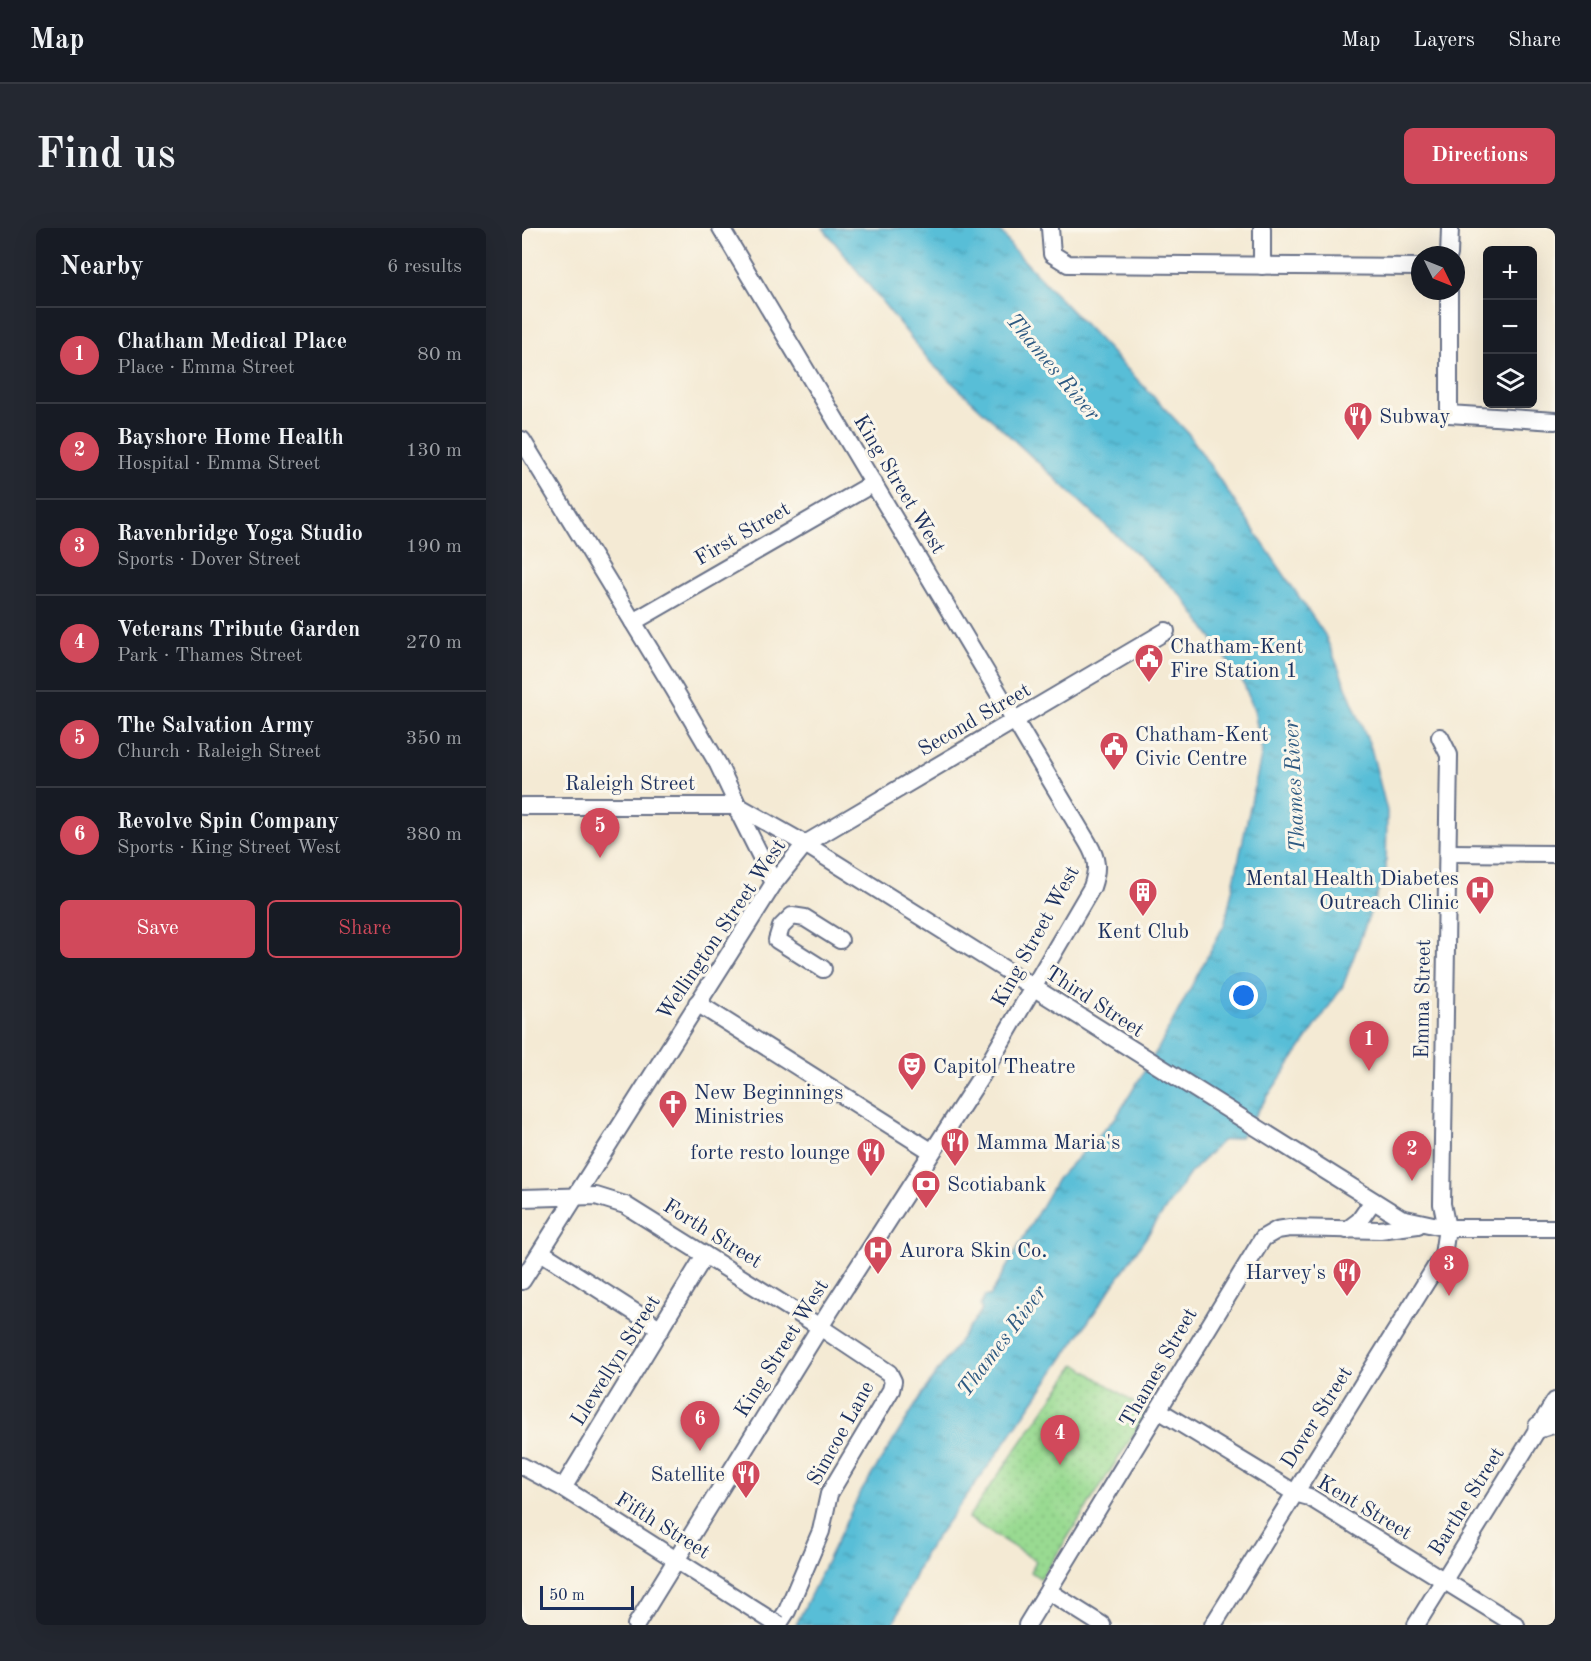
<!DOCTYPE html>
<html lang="en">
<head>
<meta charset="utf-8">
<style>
  body { margin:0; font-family:"Old Standard TT",serif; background:#242831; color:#f1f3f6 }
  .controls { position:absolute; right:18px; top:18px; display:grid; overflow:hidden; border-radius:9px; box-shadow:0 6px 24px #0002 }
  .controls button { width:54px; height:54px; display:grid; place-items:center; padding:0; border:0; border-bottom:2px solid #363941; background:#171b24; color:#f1f3f6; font:30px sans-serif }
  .compass { position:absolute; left:889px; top:18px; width:54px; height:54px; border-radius:50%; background:#171b24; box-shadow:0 6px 24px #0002; rotate:133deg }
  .scale { position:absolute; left:18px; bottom:15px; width:94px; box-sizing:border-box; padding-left:6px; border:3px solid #1b2f5e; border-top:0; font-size:16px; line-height:21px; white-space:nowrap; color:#1b2f5e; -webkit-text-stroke:4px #fbf7ec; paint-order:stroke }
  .you { position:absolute; left:722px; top:768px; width:21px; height:21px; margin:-15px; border:4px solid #fff; border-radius:50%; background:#1a73e8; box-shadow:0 0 0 9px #1a73e833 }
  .badge { display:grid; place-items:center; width:39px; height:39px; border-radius:50%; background:#d1495b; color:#fff; font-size:20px; font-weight:700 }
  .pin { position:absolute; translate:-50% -50px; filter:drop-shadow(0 2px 3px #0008) }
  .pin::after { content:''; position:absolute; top:32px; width:21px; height:18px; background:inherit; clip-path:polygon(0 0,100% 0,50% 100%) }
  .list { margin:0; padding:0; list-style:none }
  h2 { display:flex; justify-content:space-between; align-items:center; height:78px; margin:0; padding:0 24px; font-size:26px }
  h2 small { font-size:20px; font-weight:400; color:#9ea1a6 }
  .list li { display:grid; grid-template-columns:39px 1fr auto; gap:18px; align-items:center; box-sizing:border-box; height:96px; padding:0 24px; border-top:2px solid #363941 }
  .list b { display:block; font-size:22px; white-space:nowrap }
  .list p { margin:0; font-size:20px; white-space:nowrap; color:#9ea1a6 }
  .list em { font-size:20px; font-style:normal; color:#9ea1a6 }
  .actions { display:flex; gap:12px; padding:18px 24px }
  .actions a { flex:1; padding:14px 0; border:2px solid #d1495b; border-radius:9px; text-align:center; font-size:21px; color:#d1495b }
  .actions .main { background:#d1495b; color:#fff }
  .icon { flex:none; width:33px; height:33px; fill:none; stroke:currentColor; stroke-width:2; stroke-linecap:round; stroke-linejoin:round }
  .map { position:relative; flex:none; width:1033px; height:1397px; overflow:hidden; border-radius:9px }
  header { display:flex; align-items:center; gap:36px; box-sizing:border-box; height:84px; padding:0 30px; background:#171b24; border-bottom:2px solid #363941 }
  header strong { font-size:28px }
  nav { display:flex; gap:33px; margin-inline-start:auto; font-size:21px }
  .intro { display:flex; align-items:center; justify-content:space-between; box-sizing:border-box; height:144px; padding:0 36px }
  h1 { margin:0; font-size:42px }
  .button { padding:15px 27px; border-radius:9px; background:#d1495b; color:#fff; font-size:21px; font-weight:700 }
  main { display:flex; gap:36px; padding:0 36px }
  aside { flex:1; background:#171b24; border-radius:9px; box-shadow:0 6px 24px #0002 }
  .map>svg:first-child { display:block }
  .green { fill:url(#green-dots); stroke:#5a8478; stroke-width:1.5 }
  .water { fill:url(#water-ripples); stroke:#3a769a; stroke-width:1.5 }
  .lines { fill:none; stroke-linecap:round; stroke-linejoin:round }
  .minor-casing { stroke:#677087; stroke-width:20 }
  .major-casing { stroke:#677087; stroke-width:24 }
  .minor { stroke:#fff; stroke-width:16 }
  .major { stroke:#fff; stroke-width:21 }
  .minor-bridge-casing { stroke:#677087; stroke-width:20; stroke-linecap:butt }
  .minor-bridge { stroke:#fff; stroke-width:16 }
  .labels { text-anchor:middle; stroke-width:6; stroke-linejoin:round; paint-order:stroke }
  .poi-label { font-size:21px; fill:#1b2f5e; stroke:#fbf7ec; text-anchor:start }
  .street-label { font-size:21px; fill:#1b2f5e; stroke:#fbf7ec }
  .water-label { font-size:22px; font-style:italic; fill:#2e5a82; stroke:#fbf7ec }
</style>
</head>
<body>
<header>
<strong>Map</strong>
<nav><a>Map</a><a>Layers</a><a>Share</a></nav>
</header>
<div class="intro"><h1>Find us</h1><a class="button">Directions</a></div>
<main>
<aside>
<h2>Nearby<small>6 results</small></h2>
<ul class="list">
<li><span class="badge">1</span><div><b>Chatham Medical Place</b><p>Place · Emma Street</p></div><em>80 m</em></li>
<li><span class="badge">2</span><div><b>Bayshore Home Health</b><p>Hospital · Emma Street</p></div><em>130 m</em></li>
<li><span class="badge">3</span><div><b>Ravenbridge Yoga Studio</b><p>Sports · Dover Street</p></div><em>190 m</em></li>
<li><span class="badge">4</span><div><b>Veterans Tribute Garden</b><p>Park · Thames Street</p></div><em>270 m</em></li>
<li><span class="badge">5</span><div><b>The Salvation Army</b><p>Church · Raleigh Street</p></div><em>350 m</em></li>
<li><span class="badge">6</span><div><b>Revolve Spin Company</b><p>Sports · King Street West</p></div><em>380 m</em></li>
</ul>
<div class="actions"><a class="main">Save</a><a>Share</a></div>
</aside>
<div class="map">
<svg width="1033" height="1397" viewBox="0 0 1033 1397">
  <defs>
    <pattern id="green-dots" width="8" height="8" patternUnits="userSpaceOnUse" patternTransform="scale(1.5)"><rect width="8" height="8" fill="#99da91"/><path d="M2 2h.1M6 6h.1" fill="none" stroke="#83bb7f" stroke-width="1.8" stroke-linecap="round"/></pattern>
    <pattern id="water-ripples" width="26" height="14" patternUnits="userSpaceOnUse" patternTransform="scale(1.5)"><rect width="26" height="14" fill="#59bed7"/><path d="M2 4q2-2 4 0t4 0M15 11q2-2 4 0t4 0" fill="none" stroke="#499bb2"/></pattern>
  </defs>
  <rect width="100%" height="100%" fill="#fbf7ec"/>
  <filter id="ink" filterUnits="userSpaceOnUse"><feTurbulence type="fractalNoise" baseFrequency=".0167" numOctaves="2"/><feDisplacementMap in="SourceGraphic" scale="12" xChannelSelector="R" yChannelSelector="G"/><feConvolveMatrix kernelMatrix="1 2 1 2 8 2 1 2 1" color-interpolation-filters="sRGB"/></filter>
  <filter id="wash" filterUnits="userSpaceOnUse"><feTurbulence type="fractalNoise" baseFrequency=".008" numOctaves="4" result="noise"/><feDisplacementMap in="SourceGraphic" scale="24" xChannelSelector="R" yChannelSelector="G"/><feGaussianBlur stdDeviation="1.35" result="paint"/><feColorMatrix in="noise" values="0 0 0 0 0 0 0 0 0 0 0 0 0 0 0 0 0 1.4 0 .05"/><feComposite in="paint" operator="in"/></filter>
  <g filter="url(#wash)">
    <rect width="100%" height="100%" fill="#f4ead4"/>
    <polygon class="green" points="554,1136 626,1184 519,1351 509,1344 514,1333 446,1290"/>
    <polygon class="water" points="301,0 477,0 491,21 666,205 803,407 849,520 865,583 864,642 821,758 718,909 700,913 669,944 475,1226 403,1325 371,1397 274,1397 337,1267 408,1154 460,1082 458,1078 463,1068 468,1068 535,951 595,888 637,819 703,695 740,524 732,482 721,454 660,368 410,136"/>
  </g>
  <g filter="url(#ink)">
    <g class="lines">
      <g class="minor-casing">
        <g id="minor">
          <polyline points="528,0 530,26 546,36 898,39"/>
          <polyline points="927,27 928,0"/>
          <polyline points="740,38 740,0"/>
          <polyline points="927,63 927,186 1033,193"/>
          <polyline points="0,212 152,461 196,536 216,578 283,616 879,990 925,1000 1033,1000"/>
          <polyline points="111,394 352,255"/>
          <polyline points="0,578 216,578 217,585 252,655"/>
          <polyline points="926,625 1033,626"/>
          <polyline points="301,741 255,712 259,699 270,688 283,690 318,712"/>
          <polyline points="175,775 409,923"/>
          <polyline points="0,970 74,968 103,977 298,1099 367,1145 371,1153 369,1162 307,1266 299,1303 265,1383 256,1397"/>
          <polyline points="825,1002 837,993 851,973"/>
          <polyline points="19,1024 139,1101"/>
          <polyline points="0,1053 252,655 283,616 644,403"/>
          <polyline points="638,1183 773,1265 787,1269 994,1397"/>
          <polyline points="0,1238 41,1260 250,1393"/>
          <polyline points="41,1260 183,1027"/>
          <polyline points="526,1363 580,1397"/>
          <path d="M114 1397 308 1083 460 847 570 659C576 641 576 632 566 615L199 0"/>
          <polyline points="505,1397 741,1010 755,1002 768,1000 858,1002 896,997"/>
          <polyline points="691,1397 921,1027 925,1000 920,976 927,527 918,509"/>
          <polyline points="894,1397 1033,1173"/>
        </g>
      </g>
      <g class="major-casing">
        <polyline id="major" points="1017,1199 1033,1194"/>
      </g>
      <use href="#minor" class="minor"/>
      <use href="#major" class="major"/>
      <g class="minor-bridge-casing">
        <polyline id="minor-bridge" points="250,1393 257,1397"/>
      </g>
      <use href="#minor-bridge" class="minor-bridge"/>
    </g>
  </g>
  <defs>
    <g id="restaurant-pin" transform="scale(1.5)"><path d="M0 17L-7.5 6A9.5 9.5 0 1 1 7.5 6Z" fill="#d1495b" stroke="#fbf7ec"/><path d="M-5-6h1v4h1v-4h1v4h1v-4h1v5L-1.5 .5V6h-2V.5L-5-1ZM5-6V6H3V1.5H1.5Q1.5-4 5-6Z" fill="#fff"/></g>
    <g id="civic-pin" transform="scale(1.5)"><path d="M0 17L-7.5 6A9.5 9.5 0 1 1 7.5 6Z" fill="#d1495b" stroke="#fbf7ec"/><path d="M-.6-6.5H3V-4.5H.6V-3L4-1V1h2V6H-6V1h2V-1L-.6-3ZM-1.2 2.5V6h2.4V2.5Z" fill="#fff"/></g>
    <g id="hospital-pin" transform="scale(1.5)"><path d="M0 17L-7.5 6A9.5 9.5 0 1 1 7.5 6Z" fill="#d1495b" stroke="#fbf7ec"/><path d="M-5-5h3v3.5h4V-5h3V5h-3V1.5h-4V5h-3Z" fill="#fff"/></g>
    <g id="building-pin" transform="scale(1.5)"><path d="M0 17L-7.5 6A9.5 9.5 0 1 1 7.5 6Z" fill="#d1495b" stroke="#fbf7ec"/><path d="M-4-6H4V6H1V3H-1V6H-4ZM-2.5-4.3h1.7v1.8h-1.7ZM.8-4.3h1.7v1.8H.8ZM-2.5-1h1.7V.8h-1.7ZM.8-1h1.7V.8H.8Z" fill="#fff"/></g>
    <g id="theatre-pin" transform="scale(1.5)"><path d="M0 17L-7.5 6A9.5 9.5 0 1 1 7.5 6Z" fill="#d1495b" stroke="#fbf7ec"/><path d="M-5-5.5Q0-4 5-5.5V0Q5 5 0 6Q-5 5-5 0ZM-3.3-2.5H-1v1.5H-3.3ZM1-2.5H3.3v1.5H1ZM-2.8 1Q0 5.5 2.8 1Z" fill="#fff"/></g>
    <g id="church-pin" transform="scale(1.5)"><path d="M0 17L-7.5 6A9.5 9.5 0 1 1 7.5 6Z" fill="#d1495b" stroke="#fbf7ec"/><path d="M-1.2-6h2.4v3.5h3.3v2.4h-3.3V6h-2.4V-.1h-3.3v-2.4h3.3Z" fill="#fff"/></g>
    <g id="bank-pin" transform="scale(1.5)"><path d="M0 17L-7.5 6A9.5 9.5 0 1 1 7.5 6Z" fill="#d1495b" stroke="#fbf7ec"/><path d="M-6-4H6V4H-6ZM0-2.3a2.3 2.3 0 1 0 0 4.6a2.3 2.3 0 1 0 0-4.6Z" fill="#fff"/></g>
  </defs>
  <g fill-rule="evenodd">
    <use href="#restaurant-pin" x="836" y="188"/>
    <use href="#civic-pin" x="627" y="430"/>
    <use href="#civic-pin" x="592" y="518"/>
    <use href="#hospital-pin" x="958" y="662"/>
    <use href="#building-pin" x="621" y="664"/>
    <use href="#theatre-pin" x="390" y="838"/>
    <use href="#church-pin" x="151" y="876"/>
    <use href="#restaurant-pin" x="433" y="914"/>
    <use href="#restaurant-pin" x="349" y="924"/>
    <use href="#bank-pin" x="404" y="956"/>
    <use href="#hospital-pin" x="356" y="1022"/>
    <use href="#restaurant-pin" x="825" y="1044"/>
    <use href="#restaurant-pin" x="224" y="1246"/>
  </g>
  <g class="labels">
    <g class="poi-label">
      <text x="857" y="195">Subway</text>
      <text x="648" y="425">Chatham-Kent<tspan x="648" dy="24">Fire Station 1</tspan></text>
      <text x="613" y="513">Chatham-Kent<tspan x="613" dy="24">Civic Centre</tspan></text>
      <text x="937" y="657" text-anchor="end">Mental Health Diabetes<tspan x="937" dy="24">Outreach Clinic</tspan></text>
      <text x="621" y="710" text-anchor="middle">Kent Club</text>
      <text x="411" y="845">Capitol Theatre</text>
      <text x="172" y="871">New Beginnings<tspan x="172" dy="24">Ministries</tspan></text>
      <text x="454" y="921">Mamma Maria's</text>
      <text x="328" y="931" text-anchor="end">forte resto lounge</text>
      <text x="425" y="963">Scotiabank</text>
      <text x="377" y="1029">Aurora Skin Co.</text>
      <text x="804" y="1051" text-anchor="end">Harvey's</text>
      <text x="203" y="1253" text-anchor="end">Satellite</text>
    </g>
    <g class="street-label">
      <text transform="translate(378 256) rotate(59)" y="7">King Street West</text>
      <text transform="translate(220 305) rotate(-30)" y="7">First Street</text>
      <text transform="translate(452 491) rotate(-30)" y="7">Second Street</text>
      <text x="108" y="562">Raleigh Street</text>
      <text transform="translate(199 701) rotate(-56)" y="7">Wellington Street West</text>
      <text transform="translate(513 708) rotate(-61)" y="7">King Street West</text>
      <text transform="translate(900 771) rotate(-89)" y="7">Emma Street</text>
      <text transform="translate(573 773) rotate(33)" y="7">Third Street</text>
      <text transform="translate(191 1005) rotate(32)" y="7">Forth Street</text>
      <text transform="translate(259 1120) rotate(-58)" y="7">King Street West</text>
      <text transform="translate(93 1132) rotate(-58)" y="7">Llewellyn Street</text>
      <text transform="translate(636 1139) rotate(-60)" y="7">Thames Street</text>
      <text transform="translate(794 1189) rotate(-58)" y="7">Dover Street</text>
      <text transform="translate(318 1205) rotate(-61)" y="7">Simcoe Lane</text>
      <text transform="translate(944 1273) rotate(-58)" y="7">Barthe Street</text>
      <text transform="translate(843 1279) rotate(31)" y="7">Kent Street</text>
      <text transform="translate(141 1297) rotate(32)" y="7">Fifth Street</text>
    </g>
    <g class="water-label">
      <text transform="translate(532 138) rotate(50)" y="8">Thames River</text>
      <text transform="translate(771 558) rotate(-93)" y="8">Thames River</text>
      <text transform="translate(479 1112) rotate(-53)" y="8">Thames River</text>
    </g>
  </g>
</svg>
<div class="controls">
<button>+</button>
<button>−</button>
<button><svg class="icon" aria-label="layers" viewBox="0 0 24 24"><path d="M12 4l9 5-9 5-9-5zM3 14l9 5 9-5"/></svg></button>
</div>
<svg class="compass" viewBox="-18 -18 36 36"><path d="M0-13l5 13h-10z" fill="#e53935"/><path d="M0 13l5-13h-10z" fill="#9ea1a6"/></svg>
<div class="scale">50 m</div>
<div class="you"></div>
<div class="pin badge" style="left:847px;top:843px">1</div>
<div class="pin badge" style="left:890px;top:953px">2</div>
<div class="pin badge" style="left:927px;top:1068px">3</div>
<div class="pin badge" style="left:538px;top:1237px">4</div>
<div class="pin badge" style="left:78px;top:630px">5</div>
<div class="pin badge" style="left:178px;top:1223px">6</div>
</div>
</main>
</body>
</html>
